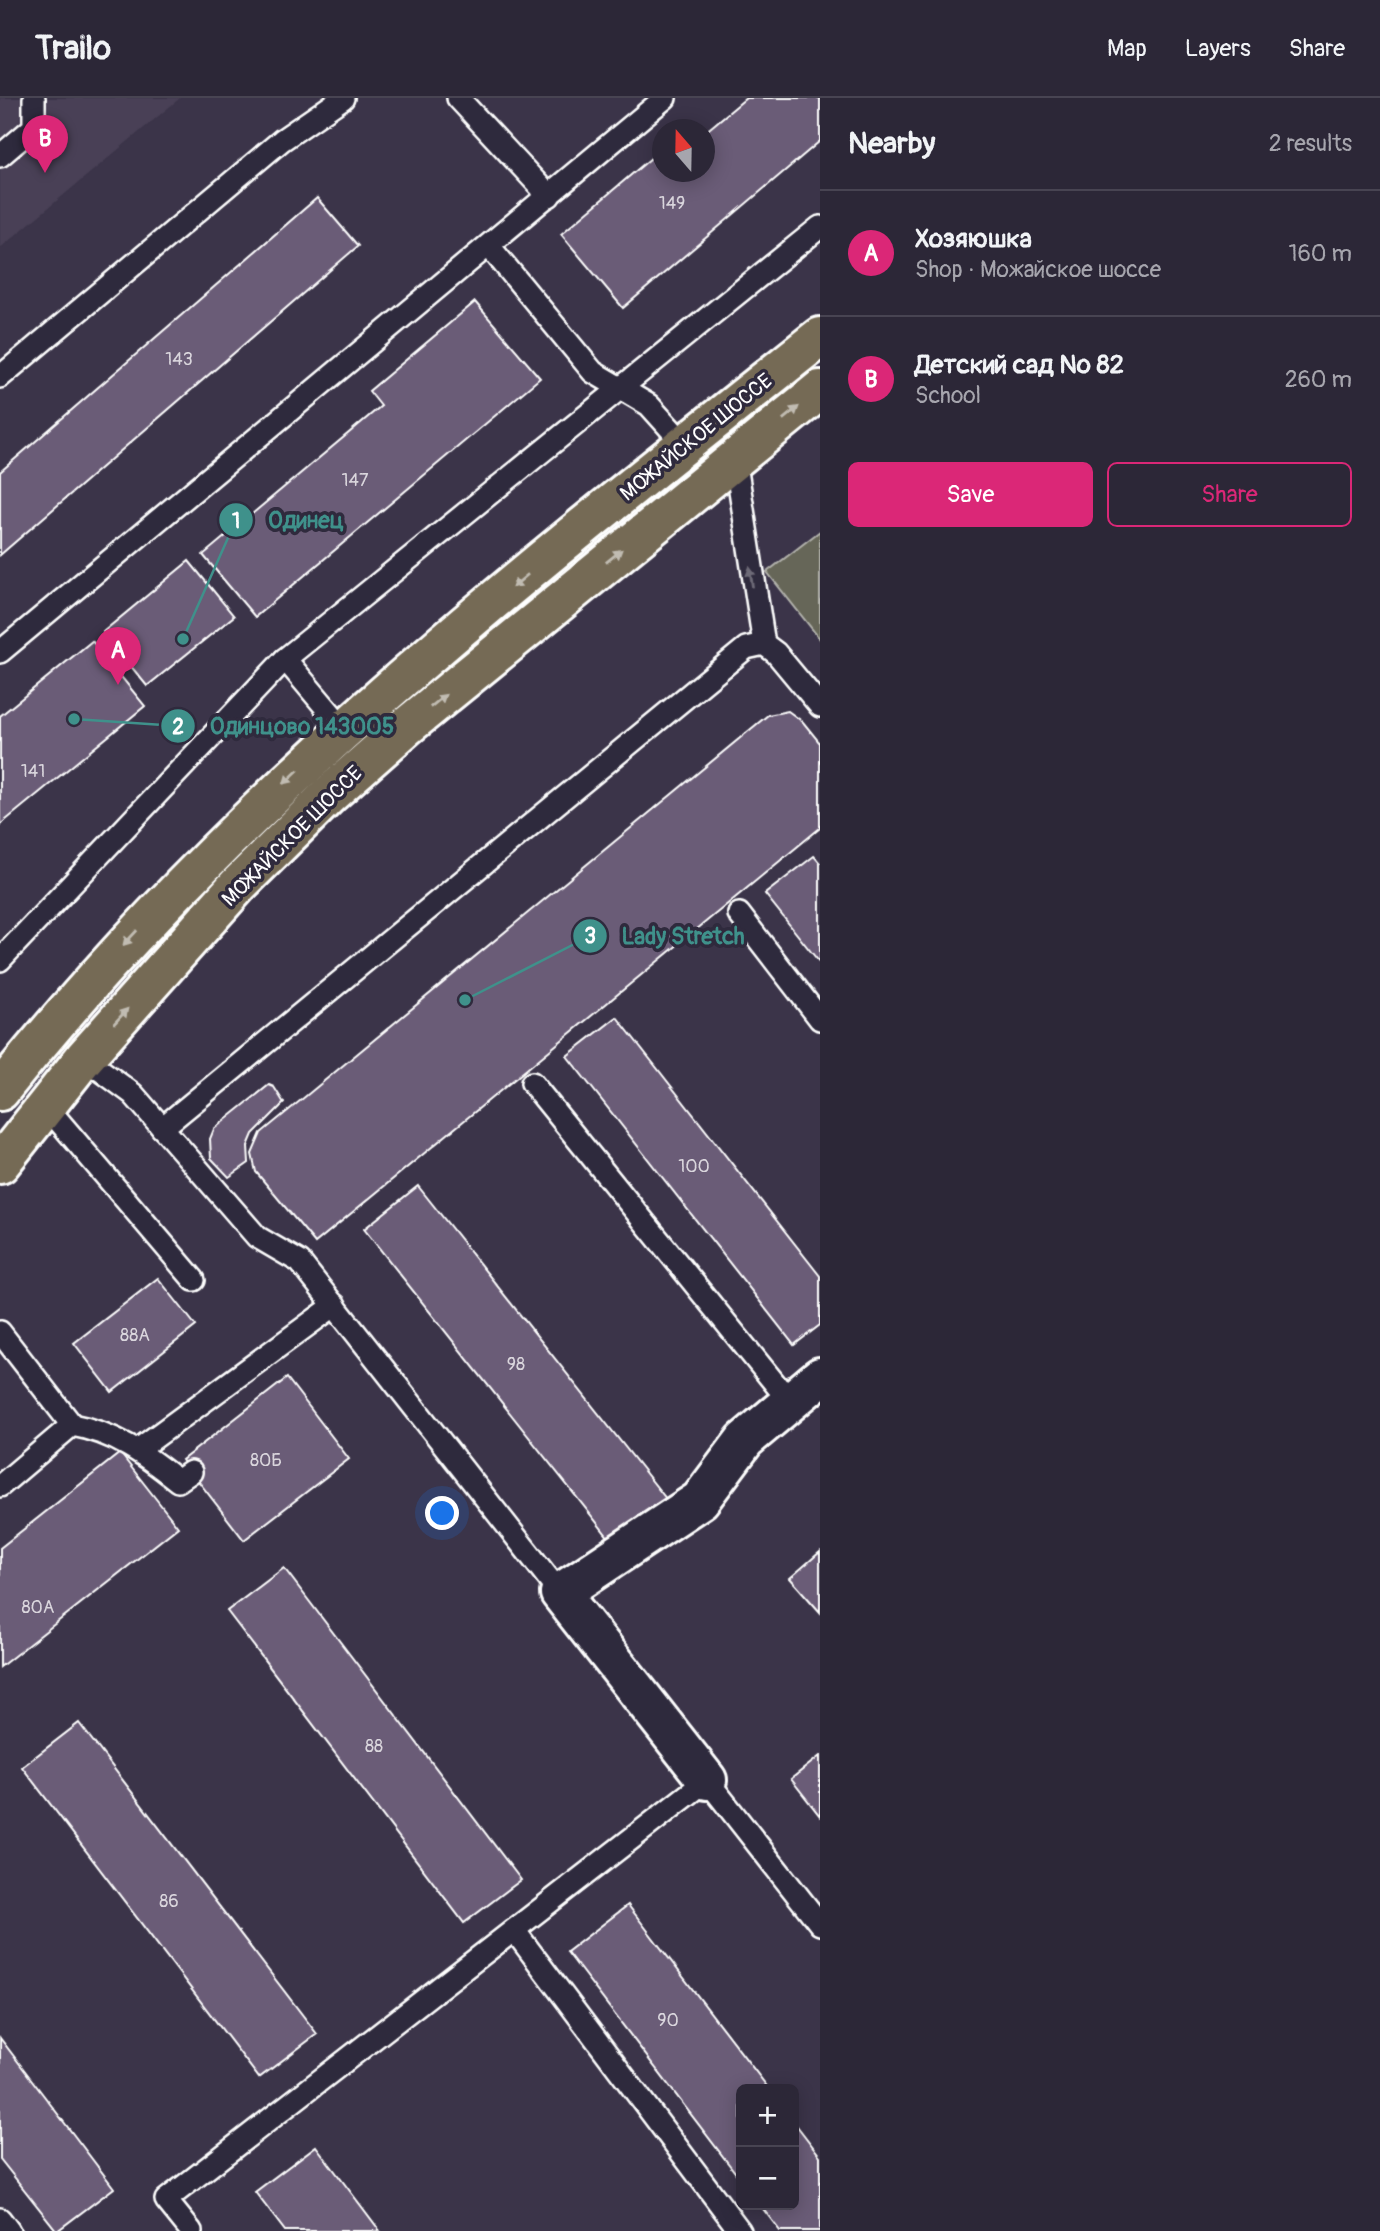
<!DOCTYPE html>
<html lang="en">
<head>
<meta charset="utf-8">
<style>
  body { margin:0; font-family:Pangolin,sans-serif; background:#383342; color:#f1f3f6 }
  .controls { position:absolute; right:21px; bottom:21px; display:grid; overflow:hidden; border-radius:10px; box-shadow:0 4px 18px #0003 }
  .controls button { width:63px; height:63px; display:grid; place-items:center; padding:0; border:0; border-bottom:2px solid #484452; background:#2c2737; color:#f1f3f6; font:35px sans-serif }
  .compass { position:absolute; left:652px; top:21px; width:63px; height:63px; border-radius:50%; background:#2c2737; box-shadow:0 4px 18px #0003; rotate:340deg }
  .you { position:absolute; left:443px; top:1416px; width:24px; height:24px; margin:-18px; border:5px solid #fff; border-radius:50%; background:#1a73e8; box-shadow:0 0 0 10px #1a73e833 }
  .badge { display:grid; place-items:center; width:46px; height:46px; border-radius:50%; background:#db2777; color:#fff; font-size:23px; font-weight:700 }
  .pin { position:absolute; translate:-50% -58px; filter:drop-shadow(0 2px 4px #0008) }
  .pin::after { content:''; position:absolute; top:37px; width:24px; height:21px; background:inherit; clip-path:polygon(0 0,100% 0,50% 100%) }
  .list { margin:0; padding:0; list-style:none }
  h2 { display:flex; justify-content:space-between; align-items:center; height:91px; margin:0; padding:0 28px; font-size:30px }
  h2 small { font-size:23px; font-weight:400; color:#a6a5ad }
  .list li { display:grid; grid-template-columns:46px 1fr auto; gap:21px; align-items:center; box-sizing:border-box; height:126px; padding:0 28px; border-top:2px solid #484452 }
  .list b { display:block; font-size:26px; white-space:nowrap }
  .list p { margin:0; font-size:23px; white-space:nowrap; color:#a6a5ad }
  .list em { font-size:23px; font-style:normal; color:#a6a5ad }
  .actions { display:flex; gap:14px; padding:21px 28px }
  .actions a { flex:1; padding:16px 0; border:2px solid #db2777; border-radius:10px; text-align:center; font-size:24px; color:#db2777 }
  .actions .main { background:#db2777; color:#fff }
  .map { position:relative; flex:none; width:820px; height:2133px; overflow:hidden }
  header { display:flex; align-items:center; gap:42px; box-sizing:border-box; height:98px; padding:0 35px; background:#2c2737; border-bottom:2px solid #484452 }
  header strong { font-size:33px }
  nav { display:flex; gap:38px; margin-inline-start:auto; font-size:24px }
  main { display:flex }
  aside { flex:1; background:#2c2737 }
  .map>svg:first-child { display:block }
  .built { fill:#494057 }
  .green { fill:#666658; stroke:#b2b2ac; stroke-width:2 }
  .building { fill:#6b5b77; stroke:#fff; stroke-width:2 }
  .lines { fill:none; stroke-linecap:round; stroke-linejoin:round }
  .service-casing { stroke:#fff; stroke-width:26 }
  .minor-casing { stroke:#fff; stroke-width:44 }
  .primary-casing { stroke:#fff; stroke-width:44 }
  .service { stroke:#2f2a3d; stroke-width:21 }
  .minor { stroke:#2f2a3d; stroke-width:38 }
  .primary { stroke:#756a55; stroke-width:38 }
  .oneway { fill:#c1bcb2 }
  .oneway2 { fill:#6d6a77 }
  .labels { text-anchor:middle; stroke-width:7; stroke-linejoin:round; paint-order:stroke }
  .number-label { font-size:18px; fill:#dad6dd }
  .street-label { font-size:21px; fill:#fff; stroke:#2f2a3d }
  .leader { fill:none; stroke:#3f918b; stroke-width:2.5 }
  .callout-dot { fill:#3f918b; stroke:#2f2a3d; stroke-width:2.5 }
  .mark-label { font-size:21px; text-anchor:middle; font-weight:bold; fill:#fff }
  .callout-label { font-size:23px; text-anchor:middle; font-weight:bold; fill:#3f918b; stroke:#2f2a3d; stroke-width:7; stroke-linejoin:round; paint-order:stroke }
</style>
</head>
<body>
<header>
<strong>Trailo</strong>
<nav><a>Map</a><a>Layers</a><a>Share</a></nav>
</header>
<main>
<div class="map">
<svg width="820" height="2133" viewBox="0 0 820 2133">
  <rect width="100%" height="100%" fill="#3b3449"/>
  <filter id="ink" filterUnits="userSpaceOnUse"><feTurbulence type="fractalNoise" baseFrequency=".0143" numOctaves="2"/><feDisplacementMap in="SourceGraphic" scale="14" xChannelSelector="R" yChannelSelector="G"/><feConvolveMatrix kernelMatrix="1 2 1 2 8 2 1 2 1" color-interpolation-filters="sRGB"/></filter>
  <g filter="url(#ink)">
    <polygon class="built" points="0,0 180,0 0,150"/>
    <polygon class="green" points="820,433 820,541 767,474"/>
    <g class="building">
      <polygon points="746,0 820,0 820,43 623,210 561,136 657,55 662,61 662,74 704,74 704,35"/>
      <polygon points="317,100 358,148 0,457 0,374"/>
      <polygon points="475,204 540,280 255,519 203,457 381,308 369,293"/>
      <polygon points="189,463 234,518 147,588 103,534"/>
      <polygon points="92,543 145,608 0,727 0,618"/>
      <polygon points="788,613 803,624 820,645 820,730 315,1145 256,1074 252,1056 261,1035 768,617"/>
      <polygon points="814,758 820,765 820,865 765,796"/>
      <polygon points="617,919 820,1178 820,1227 794,1247 567,958"/>
      <polygon points="269,987 274,989 284,1005 253,1036 248,1048 249,1065 229,1079 211,1060 210,1041 214,1031"/>
      <polygon points="418,1088 667,1402 613,1445 364,1131"/>
      <polygon points="158,1180 196,1228 112,1294 74,1245"/>
      <polygon points="287,1280 349,1361 244,1442 182,1362"/>
      <polygon points="120,1355 178,1429 0,1569 0,1450"/>
      <polygon points="820,1454 820,1514 790,1480"/>
      <polygon points="284,1470 521,1782 464,1825 227,1513"/>
      <polygon points="79,1625 317,1936 259,1980 22,1669"/>
      <polygon points="820,1658 820,1718 791,1681"/>
      <polygon points="628,1807 769,1991 741,1991 741,2082 567,1854"/>
      <polygon points="0,1940 114,2090 57,2133 0,2061"/>
      <polygon points="794,2024 820,2058 820,2133 780,2133 760,2107 794,2107"/>
      <polygon points="316,2048 380,2133 285,2133 255,2094"/>
    </g>
    <g class="lines">
      <g class="service-casing">
        <g id="service">
          <polyline points="458,0 549,98"/>
          <polyline points="0,58 34,29 34,0"/>
          <polyline points="489,148 593,274 649,307 685,347"/>
          <polyline points="0,279 282,42 343,0"/>
          <polyline points="735,360 764,546"/>
          <polyline points="0,554 665,0"/>
          <polyline points="285,561 343,630"/>
          <polyline points="739,816 820,921"/>
          <polyline points="0,862 285,561 820,129"/>
          <polyline points="84,960 133,996 257,1139 300,1164 560,1495"/>
          <polyline points="532,985 790,1304"/>
          <polyline points="46,1008 194,1182"/>
          <polyline points="162,1030 746,550 764,546 776,555 820,608"/>
          <polyline points="0,1234 72,1327"/>
          <polyline points="139,1351 335,1207"/>
          <path d="M0 1388 72 1327C116 1335 144 1356 178 1383L191 1374"/>
          <polyline points="514,1832 740,2133"/>
          <polyline points="0,2121 9,2133"/>
          <polyline points="191,2133 166,2102 707,1682 820,1826"/>
        </g>
      </g>
      <g class="minor-casing">
        <polyline id="minor" points="707,1682 560,1495 700,1402 745,1342 820,1279"/>
      </g>
      <g class="primary-casing">
        <g id="primary">
          <path d="M0 993C233 700 528 471 820 239"/>
          <polyline points="0,1066 84,960 238,787 329,697 406,629 820,292"/>
        </g>
      </g>
      <use href="#service" class="service"/>
      <use href="#minor" class="minor"/>
      <use href="#primary" class="primary"/>
    </g>
    <defs><path id="oneway-solid" d="M-6-.8H1V-3.2L6.5 0L1 3.2V.8H-6Z" transform="scale(1.75)"/></defs>
    <g class="oneway">
      <use href="#oneway-solid" transform="translate(791 315) rotate(-39)"/>
      <use href="#oneway-solid" transform="translate(614 458) rotate(-39)"/>
      <use href="#oneway-solid" transform="translate(520 483) rotate(140)"/>
      <use href="#oneway-solid" transform="translate(438 603) rotate(-39)"/>
      <use href="#oneway-solid" transform="translate(291 679) rotate(137)"/>
      <use href="#oneway-solid" transform="translate(130 840) rotate(133)"/>
      <use href="#oneway-solid" transform="translate(121 918) rotate(-48)"/>
    </g>
    <use class="oneway2" href="#oneway-solid" transform="translate(751 479) rotate(-99)"/>
  </g>
  <g class="labels">
    <g class="number-label">
      <text x="672" y="111">149</text>
      <text x="179" y="267">143</text>
      <text x="355" y="388">147</text>
      <text x="33" y="679">141</text>
      <text x="694" y="1074">100</text>
      <text x="135" y="1243">88А</text>
      <text x="516" y="1272">98</text>
      <text x="266" y="1368">80Б</text>
      <text x="38" y="1515">80А</text>
      <text x="374" y="1654">88</text>
      <text x="169" y="1809">86</text>
      <text x="668" y="1928">90</text>
    </g>
    <g class="street-label">
      <text transform="translate(696 339) rotate(-39)" y="7">МОЖАЙСКОЕ ШОССЕ</text>
      <text transform="translate(292 738) rotate(-45)" y="7">МОЖАЙСКОЕ ШОССЕ</text>
    </g>
  </g>
  <path class="leader" d="M183 541L236 422M74 621L178 628M465 902L590 838"/>
  <g class="callout-dot">
    <circle cx="183" cy="541" r="7"/>
    <circle cx="74" cy="621" r="7"/>
    <circle cx="465" cy="902" r="7"/>
    <circle cx="236" cy="422" r="18"/>
    <circle cx="178" cy="628" r="18"/>
    <circle cx="590" cy="838" r="18"/>
  </g>
  <g class="mark-label">
    <text x="236" y="430">1</text>
    <text x="178" y="636">2</text>
    <text x="590" y="845">3</text>
  </g>
  <g class="callout-label">
    <text x="306" y="430">Одинец</text>
    <text x="302" y="636">Одинцово 143005</text>
    <text x="683" y="846">Lady Stretch</text>
  </g>
</svg>
<div class="controls">
<button>+</button>
<button>−</button>
</div>
<svg class="compass" viewBox="-18 -18 36 36"><path d="M0-13l5 13h-10z" fill="#e53935"/><path d="M0 13l5-13h-10z" fill="#a6a5ad"/></svg>
<div class="you"></div>
<div class="pin badge" style="left:118px;top:587px">A</div>
<div class="pin badge" style="left:45px;top:75px">B</div>
</div>
<aside>
<h2>Nearby<small>2 results</small></h2>
<ul class="list">
<li><span class="badge">A</span><div><b>Хозяюшка</b><p>Shop · Можайское шоссе</p></div><em>160 m</em></li>
<li><span class="badge">B</span><div><b>Детский сад № 82</b><p>School</p></div><em>260 m</em></li>
</ul>
<div class="actions"><a class="main">Save</a><a>Share</a></div>
</aside>
</main>
</body>
</html>
